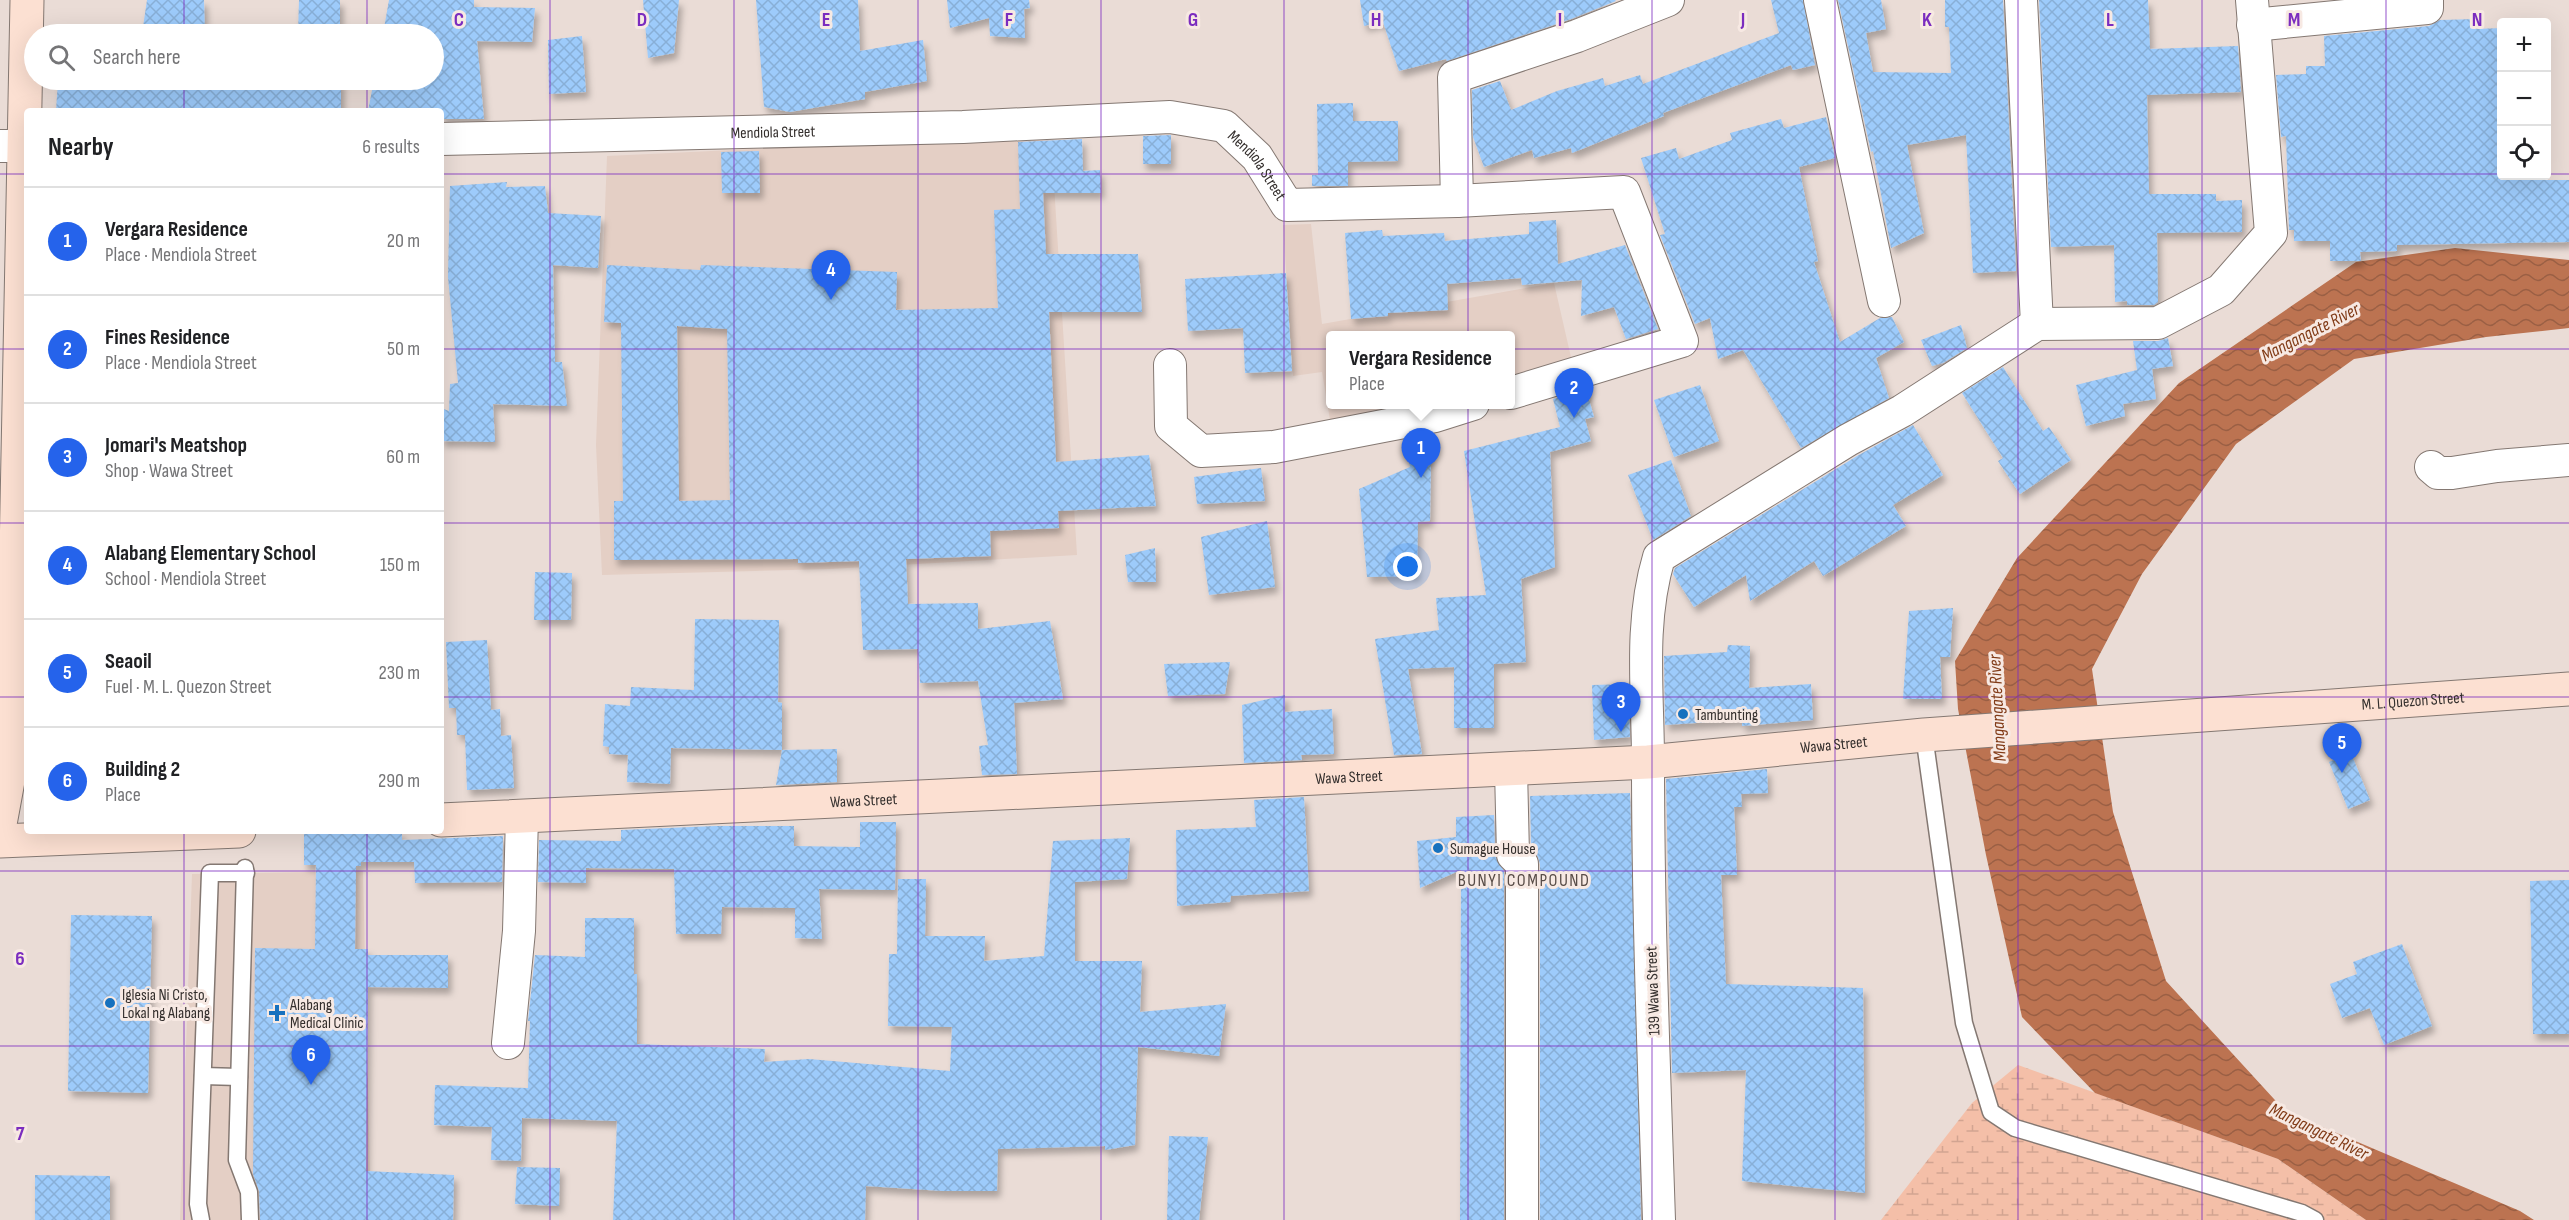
<!DOCTYPE html>
<html lang="en">
<head>
<meta charset="utf-8">
<style>
  body { margin:0; font-family:"Sofia Sans Condensed",sans-serif; background:#f6f6f6; color:#202124 }
  .controls { position:absolute; right:18px; top:18px; display:grid; overflow:hidden; border-radius:6px; box-shadow:0 6px 24px #0002 }
  .controls button { width:54px; height:54px; display:grid; place-items:center; padding:0; border:0; border-bottom:2px solid #e0e0e0; background:#fff; color:#202124; font:30px sans-serif }
  .you { position:absolute; left:1408px; top:567px; width:21px; height:21px; margin:-15px; border:4px solid #fff; border-radius:50%; background:#1a73e8; box-shadow:0 0 0 9px #1a73e833 }
  .badge { display:grid; place-items:center; width:39px; height:39px; border-radius:50%; background:#2563eb; color:#fff; font-size:20px; font-weight:700 }
  .pin { position:absolute; translate:-50% -50px; filter:drop-shadow(0 2px 3px #0008) }
  .pin::after { content:''; position:absolute; top:32px; width:21px; height:18px; background:inherit; clip-path:polygon(0 0,100% 0,50% 100%) }
  .popup { position:absolute; left:1326px; top:331px; width:189px; height:78px; box-sizing:border-box; display:grid; place-content:center; border-radius:6px; background:#fff; filter:drop-shadow(0 2px 4px #0005); font-size:20px; white-space:nowrap; color:#757577 }
  .popup b { font-size:22px; color:#202124 }
  .popup::after { content:''; position:absolute; left:50%; top:100%; margin-left:-12px; border:12px solid transparent; border-top-color:#fff }
  .list { margin:0; padding:0; list-style:none }
  h2 { display:flex; justify-content:space-between; align-items:center; height:78px; margin:0; padding:0 24px; font-size:26px }
  h2 small { font-size:20px; font-weight:400; color:#757577 }
  .list li { display:grid; grid-template-columns:39px 1fr auto; gap:18px; align-items:center; box-sizing:border-box; height:108px; padding:0 24px; border-top:2px solid #e0e0e0 }
  .list b { display:block; font-size:22px; white-space:nowrap }
  .list p { margin:0; font-size:20px; white-space:nowrap; color:#757577 }
  .list em { font-size:20px; font-style:normal; color:#757577 }
  .icon { flex:none; width:33px; height:33px; fill:none; stroke:currentColor; stroke-width:2; stroke-linecap:round; stroke-linejoin:round }
  .map { position:relative; flex:none; width:2569px; height:1220px; overflow:hidden }
  .search { position:absolute; background:#fff; box-shadow:0 6px 24px #0002; left:24px; top:24px; width:420px; height:66px; display:flex; align-items:center; gap:15px; box-sizing:border-box; padding:0 21px; border-radius:33px; color:#757577; font-size:22px }
  .panel { position:absolute; background:#fff; box-shadow:0 6px 24px #0002; left:24px; top:108px; width:420px; height:726px; border-radius:6px }
  .map>svg:first-child { display:block }
  .built { fill:#e4cfc5 }
  .wetland { fill:url(#wetland-marsh) }
  .water { fill:url(#water-waves) }
  .building { fill:url(#building-cross-hatch); fill-rule:evenodd; filter:url(#shadow) }
  .lines { fill:none; stroke-linecap:round; stroke-linejoin:round }
  .lane-casing { stroke:#847872; stroke-width:19 }
  .street-casing { stroke:#847872; stroke-width:34 }
  .secondary-casing { stroke:#847872; stroke-width:35 }
  .lane { stroke:#fff; stroke-width:16 }
  .street { stroke:#fff; stroke-width:32 }
  .secondary { stroke:#fce0d2; stroke-width:33 }
  .grid { fill:none; stroke:#7b2cbf; stroke-width:1.5; stroke-opacity:0.55 }
  .poi-dot { fill:#1771be; stroke:#f7e9e3; stroke-width:2 }
  .labels { text-anchor:middle; stroke-width:6; stroke-linejoin:round; paint-order:stroke }
  .street-label { font-size:16px; fill:#342f2d; stroke:#f7e9e3 }
  .poi-label { font-size:16px; fill:#342f2d; stroke:#f7e9e3; text-anchor:start }
  .water-label { font-size:18px; font-style:italic; fill:#813b17; stroke:#f7e9e3 }
  .neighbourhood-label { font-size:18px; letter-spacing:1.5px; fill:#584c47; stroke:#f7e9e3 }
  .grid-label { font-size:20px; text-anchor:middle; font-weight:bold; fill:#7b2cbf; stroke:#f7e9e3; stroke-width:6; stroke-linejoin:round; paint-order:stroke }
</style>
</head>
<body>
<div class="map">
<svg width="2569" height="1220" viewBox="0 0 2569 1220">
  <defs>
    <pattern id="wetland-marsh" width="20" height="14" patternUnits="userSpaceOnUse" patternTransform="scale(1.5)"><rect width="20" height="14" fill="#f4bfa8"/><path d="M1 5h8M5 5V1M11 12h8M15 12V8" fill="none" stroke="#d2a491"/></pattern>
    <pattern id="water-waves" width="16" height="10" patternUnits="userSpaceOnUse" patternTransform="scale(1.5)"><rect width="16" height="10" fill="#bc7351"/><path d="M0 5q4-4 8 0t8 0" fill="none" stroke="#9a5f44"/></pattern>
    <pattern id="building-cross-hatch" width="8" height="8" patternUnits="userSpaceOnUse" patternTransform="scale(1.5)"><rect width="8" height="8" fill="#9dcbfb"/><path d="M0 0l8 8M0 8l8-8" fill="none" stroke="#88afd7"/></pattern>
    <filter id="shadow"><feDropShadow dx="3.5" dy="6" stdDeviation="3" flood-color="#0004"/></filter>
  </defs>
  <rect width="100%" height="100%" fill="#eadcd6"/>
  <g class="built">
    <polygon points="1051,135 1077,555 830,569 602,575 596,445 607,156"/>
    <polygon points="1311,224 1322,324 1554,283 1573,366 1511,388 1511,336 1331,336 1331,404 1467,405 1331,426 1322,372 1293,376 1283,225"/>
    <polygon points="363,871 371,1220 180,1220 192,874"/>
  </g>
  <polygon class="wetland" points="2018,1065 2278,1159 2366,1220 1881,1220 1972,1103"/>
  <polygon class="water" points="2455,248 2569,260 2569,328 2486,337 2354,359 2236,444 2142,574 2092,669 2113,812 2166,981 2285,1111 2520,1211 2534,1220 2366,1220 2278,1159 2095,1093 2022,1017 1986,855 1958,709 1955,661 2017,558 2179,383 2356,262"/>
  <g class="building">
    <polygon points="147,0 204,0 205,34 142,34"/>
    <polygon points="299,0 340,0 340,34 298,34"/>
    <polygon points="389,0 474,0 474,7 535,8 532,42 477,41 484,119 441,119 441,111 368,111 374,80 434,80 434,34 383,34"/>
    <polygon points="643,0 679,0 674,53 648,58"/>
    <polygon points="756,0 858,0 860,51 923,40 927,81 865,92 865,99 790,112 764,107"/>
    <polygon points="947,0 1029,0 1030,8 1024,9 1025,38 990,36 989,18 950,28"/>
    <polygon points="1360,0 1615,0 1616,1 1571,19 1447,61 1446,59 1399,71 1383,22 1364,26"/>
    <polygon points="1771,0 1803,0 1815,65 1793,70 1791,65 1663,113 1664,116 1572,153 1571,148 1534,158 1532,150 1484,167 1473,137 1472,90 1500,81 1511,110 1557,91 1603,78 1605,86 1640,75 1643,84 1779,33"/>
    <polygon points="1838,0 1881,0 1886,29 1866,33 1873,72 1951,73 1949,27 1945,27 1945,0 2003,0 2016,271 1973,273 1966,135 1907,145 1924,233 1891,248 1873,151 1871,152"/>
    <polygon points="2039,0 2148,0 2150,49 2238,46 2241,92 2147,95 2149,194 2216,194 2216,201 2242,200 2242,232 2157,233 2158,302 2154,305 2127,305 2127,301 2115,302 2114,245 2051,247"/>
    <polygon points="2476,19 2476,29 2502,28 2502,180 2569,180 2569,242 2397,245 2397,251 2360,252 2361,261 2330,261 2330,241 2294,241 2294,230 2289,230 2286,136 2281,137 2276,75 2306,74 2306,66 2325,66 2324,36 2429,26 2440,20"/>
    <polygon points="582,36 586,92 549,94 548,40"/>
    <polygon points="58,80 341,80 341,111 56,111"/>
    <polygon points="1353,103 1353,121 1398,121 1398,161 1348,162 1348,186 1312,186 1312,175 1318,175 1317,104"/>
    <polygon points="1826,117 1835,158 1799,167 1818,261 1814,262 1840,342 1880,318 1892,317 1904,342 1876,358 1889,398 1801,448 1743,350 1718,359 1710,318 1695,324 1660,235 1665,234 1641,158 1676,148 1679,159 1732,140 1730,133 1781,119 1784,128"/>
    <polygon points="1171,135 1171,164 1143,164 1143,136"/>
    <path d="M1082 139 1083 171 1100 170 1101 193H1043L1046 254H1138L1142 312H1049L1056 462 1149 455 1156 506 1058 511 1059 528 990 531 991 556 906 559 908 604 978 603V629L1050 621 1063 699 1014 703 1017 774 982 775 979 746 988 745 978 681 920 683 918 649 863 650 859 561 798 563V559L614 560V501H623L621 323 604 322 607 265 700 270 701 265 897 272 896 310 998 308 994 210 1020 209 1018 142ZM677 326 727 329 730 500 679 501Z"/>
    <polygon points="759,151 760,193 722,193 721,152"/>
    <polygon points="507,182 506,187 545,186 548,213 601,216 598,268 553,265 555,362 562,362 567,406 493,404 495,442 441,441 441,408 449,411 450,384 458,383 448,277 450,186"/>
    <polygon points="1556,220 1558,264 1625,245 1658,329 1626,339 1614,307 1581,316 1582,280 1522,285 1521,278 1447,284 1448,310 1388,313 1388,316 1351,319 1345,233 1382,230 1383,236 1444,233 1445,241 1529,234 1529,222"/>
    <polygon points="1286,273 1292,371 1245,373 1243,328 1188,331 1185,279"/>
    <polygon points="1961,325 1967,348 1943,363 1932,366 1921,340"/>
    <polygon points="2168,338 2173,366 2152,369 2156,399 2123,404 2125,416 2086,426 2076,385 2137,370 2133,341 2158,341"/>
    <polygon points="2003,367 2043,431 2049,427 2071,460 2020,494 1998,461 2003,458 1962,393"/>
    <polygon points="1700,385 1719,441 1674,457 1654,400"/>
    <polygon points="1586,389 1594,417 1585,419 1591,441 1550,452 1555,567 1521,579 1526,662 1494,664 1494,728 1454,728 1454,667 1408,669 1422,754 1394,755 1375,639 1439,630 1436,598 1486,595 1464,451 1560,427 1553,399"/>
    <polygon points="1913,425 1943,475 1893,505 1906,526 1823,576 1814,561 1750,601 1746,575 1694,607 1673,574 1675,568 1857,456"/>
    <polygon points="1431,456 1430,521 1418,522 1417,576 1367,577 1359,489 1410,467 1408,458"/>
    <polygon points="1671,460 1691,516 1653,540 1628,475"/>
    <polygon points="1261,468 1265,501 1197,504 1194,477"/>
    <polygon points="1267,521 1275,587 1209,595 1201,537"/>
    <polygon points="1155,548 1156,582 1128,582 1125,555"/>
    <polygon points="535,572 572,573 571,620 534,620"/>
    <polygon points="1953,608 1950,657 1940,657 1942,699 1903,699 1909,611"/>
    <polygon points="695,619 779,620 778,702 782,703 782,750 671,748 670,784 627,782 628,755 609,754 609,747 603,746 605,704 630,706 631,687 694,690"/>
    <polygon points="487,640 491,710 500,709 501,736 511,735 514,788 467,790 465,735 457,735 456,708 449,708 446,642"/>
    <polygon points="1728,645 1750,646 1749,688 1811,684 1813,720 1742,726 1742,720 1665,725 1664,656 1727,652"/>
    <polygon points="1230,662 1225,694 1168,696 1164,664"/>
    <polygon points="1628,684 1630,737 1594,740 1592,685"/>
    <polygon points="1285,695 1285,712 1332,709 1334,754 1301,755 1302,760 1244,763 1242,705"/>
    <polygon points="837,749 837,782 776,785 782,750"/>
    <polygon points="2351,753 2370,800 2348,809 2329,762"/>
    <polygon points="1767,769 1768,793 1741,794 1742,807 1734,807 1737,875 1721,875 1726,984 1863,988 1865,1193 1742,1181 1746,1070 1672,1073 1666,779"/>
    <polygon points="1630,793 1641,1220 1540,1220 1540,864 1538,857 1531,847 1530,796"/>
    <polygon points="1304,797 1309,891 1231,896 1230,902 1177,906 1176,830 1256,827 1254,800"/>
    <polygon points="1494,815 1495,855 1504,871 1504,1220 1460,1220 1461,870 1420,888 1417,841 1456,837 1456,817"/>
    <polygon points="860,822 896,822 895,890 819,889 822,939 795,938 795,908 722,907 721,934 676,934 674,869 586,868 586,883 538,882 539,840 621,841 621,830 715,826 794,826 794,846 860,847"/>
    <polygon points="304,832 402,832 402,840 503,836 502,882 415,883 414,862 361,862 361,866 356,866 355,949 368,949 368,955 448,955 448,988 368,987 366,1171 454,1175 453,1220 260,1220 259,1191 253,1174 255,948 315,949 316,865 304,865"/>
    <polygon points="1130,838 1127,879 1075,882 1075,961 1142,961 1140,1012 1226,1004 1219,1056 1138,1047 1135,1145 1105,1150 1105,1146 998,1149 997,1191 943,1191 866,1186 865,1220 613,1220 617,1121 522,1118 521,1161 491,1160 492,1127 434,1125 435,1085 528,1088 530,1021 528,1021 535,955 585,957 585,918 634,918 634,974 637,974 637,1044 765,1049 764,1062 809,1059 950,1071 952,1027 888,1026 889,954 897,954 898,879 926,879 925,936 985,936 984,961 1044,956 1053,841"/>
    <polygon points="2569,880 2569,1034 2533,1034 2530,881"/>
    <polygon points="71,915 152,916 148,1093 68,1091"/>
    <polygon points="2402,944 2432,1026 2384,1045 2370,1008 2342,1018 2330,984 2357,974 2353,962"/>
    <polygon points="1169,1136 1208,1137 1199,1220 1167,1220"/>
    <polygon points="517,1167 560,1168 559,1206 515,1204"/>
    <polygon points="35,1175 110,1176 110,1220 35,1220"/>
  </g>
  <g class="lines">
    <g class="lane-casing">
      <g id="lane">
        <polyline points="1924,735 1964,1023 1991,1112 2015,1128 2302,1213 2315,1220"/>
        <polyline points="245,868 237,1160 249,1192 250,1220"/>
        <polyline points="203,1076 239,1077"/>
        <polyline points="201,1220 198,1204 210,873 246,873"/>
      </g>
    </g>
    <g class="street-casing">
      <g id="street">
        <polyline points="1820,0 1884,301"/>
        <polyline points="2021,0 2037,324"/>
        <polyline points="2253,25 2427,8 2427,0"/>
        <path id="s1" d="M441 139 963 127 1170 117 1224 126 1257 157 1287 205 1457 201 1624 192 1682 341 1511 393"/>
        <polyline points="0,146 27,146"/>
        <polyline points="1457,201 1454,77 1577,36 1668,0"/>
        <polyline points="1170,365 1171,426 1201,451 1274,447 1435,416 1473,404"/>
        <polyline points="2431,467 2438,473 2452,473 2497,466 2569,460"/>
        <polyline points="1511,769 1513,855 1522,864 1522,1220"/>
        <polyline points="508,1043 519,931 522,816"/>
        <path d="M1659 1220C1654 1067 1648 914 1648 761 1648 692 1639 624 1659 557L1848 440 1902 411 2037 324 2158 323 2221 290 2271 233 2252 0"/>
      </g>
    </g>
    <g class="secondary-casing">
      <g id="secondary">
        <path id="s2" d="M441 820 1648 762 1924 735 2569 689"/>
        <polyline points="0,824 12,759 27,0"/>
        <polyline points="0,841 239,831"/>
      </g>
    </g>
    <use href="#lane" class="lane"/>
    <use href="#street" class="street"/>
    <use href="#secondary" class="secondary"/>
  </g>
  <path class="grid" d="M184 0V34M367 0V34M550 0V1220M734 0V1220M918 0V1220M1101 0V1220M1284 0V1220M1468 0V1220M1652 0V1220M1835 0V1220M2018 0V1220M2202 0V1220M2386 0V1220M184 80V111M367 80V111M0 174H27M441 174H2502M2546 174H2569M0 349H27M441 349H2569M0 523H27M441 523H2569M0 697H27M441 697H2569M184 831V1220M367 831V1220M0 871H2569M0 1046H2569"/>
  <g class="poi-dot">
    <circle cx="1683" cy="714" r="6"/>
    <circle cx="1438" cy="848" r="6"/>
    <circle cx="110" cy="1003" r="6"/>
    <path d="M274 1004h6v6h6v6h-6v6h-6v-6h-6v-6h6z"/>
  </g>
  <g class="labels">
    <g class="street-label">
      <text dy="6" stroke="none"><textPath href="#s1" startOffset="332">Mendiola Street</textPath></text>
      <text dy="6" stroke="none"><textPath href="#s1" startOffset="836">Mendiola Street</textPath></text>
      <text dy="6" stroke="none"><textPath href="#s2" startOffset="1976">M. L. Quezon Street</textPath></text>
      <text dy="6" stroke="none"><textPath href="#s2" startOffset="1395">Wawa Street</textPath></text>
      <text dy="6" stroke="none"><textPath href="#s2" startOffset="909">Wawa Street</textPath></text>
      <text dy="6" stroke="none"><textPath href="#s2" startOffset="423">Wawa Street</textPath></text>
      <text transform="translate(1652 991) rotate(-92)" y="6">139 Wawa Street</text>
    </g>
    <g class="poi-label">
      <text x="1695" y="720">Tambunting</text>
      <text x="1450" y="854">Sumague House</text>
      <text x="122" y="1000">Iglesia Ni Cristo,<tspan x="122" dy="18">Lokal ng Alabang</tspan></text>
      <text x="290" y="1010">Alabang<tspan x="290" dy="18">Medical Clinic</tspan></text>
    </g>
    <g class="water-label">
      <text transform="translate(2310 332) rotate(-27)" y="6">Mangangate River</text>
      <text transform="translate(1997 708) rotate(-93)" y="6">Mangangate River</text>
      <text transform="translate(2319 1131) rotate(26)" y="6">Mangangate River</text>
    </g>
    <g class="neighbourhood-label">
      <text x="1524" y="886">BUNYI COMPOUND</text>
    </g>
  </g>
  <g class="grid-label">
    <text x="459" y="26">C</text>
    <text x="642" y="26">D</text>
    <text x="826" y="26">E</text>
    <text x="1009" y="26">F</text>
    <text x="1193" y="26">G</text>
    <text x="1376" y="26">H</text>
    <text x="1560" y="26">I</text>
    <text x="1743" y="26">J</text>
    <text x="1927" y="26">K</text>
    <text x="2110" y="26">L</text>
    <text x="2294" y="26">M</text>
    <text x="2477" y="26">N</text>
    <text x="20" y="965">6</text>
    <text x="20" y="1140">7</text>
  </g>
</svg>
<div class="controls">
<button>+</button>
<button>−</button>
<button><svg class="icon" aria-label="locate" viewBox="0 0 24 24"><circle cx="12" cy="12" r="6"/><path d="M12 2v4M12 18v4M2 12h4M18 12h4"/></svg></button>
</div>
<div class="you"></div>
<div class="pin badge" style="left:1421px;top:478px">1</div>
<div class="popup"><b>Vergara Residence</b>Place</div>
<div class="pin badge" style="left:1574px;top:418px">2</div>
<div class="pin badge" style="left:1621px;top:732px">3</div>
<div class="pin badge" style="left:831px;top:300px">4</div>
<div class="pin badge" style="left:2342px;top:773px">5</div>
<div class="pin badge" style="left:311px;top:1085px">6</div>
<div class="search"><svg class="icon" aria-label="search" viewBox="0 0 24 24"><circle cx="10" cy="10" r="6"/><path d="M15 15l6 6"/></svg>Search here</div>
<section class="panel">
<h2>Nearby<small>6 results</small></h2>
<ul class="list">
<li><span class="badge">1</span><div><b>Vergara Residence</b><p>Place · Mendiola Street</p></div><em>20 m</em></li>
<li><span class="badge">2</span><div><b>Fines Residence</b><p>Place · Mendiola Street</p></div><em>50 m</em></li>
<li><span class="badge">3</span><div><b>Jomari's Meatshop</b><p>Shop · Wawa Street</p></div><em>60 m</em></li>
<li><span class="badge">4</span><div><b>Alabang Elementary School</b><p>School · Mendiola Street</p></div><em>150 m</em></li>
<li><span class="badge">5</span><div><b>Seaoil</b><p>Fuel · M. L. Quezon Street</p></div><em>230 m</em></li>
<li><span class="badge">6</span><div><b>Building 2</b><p>Place</p></div><em>290 m</em></li>
</ul>
</section>
</div>
</body>
</html>
